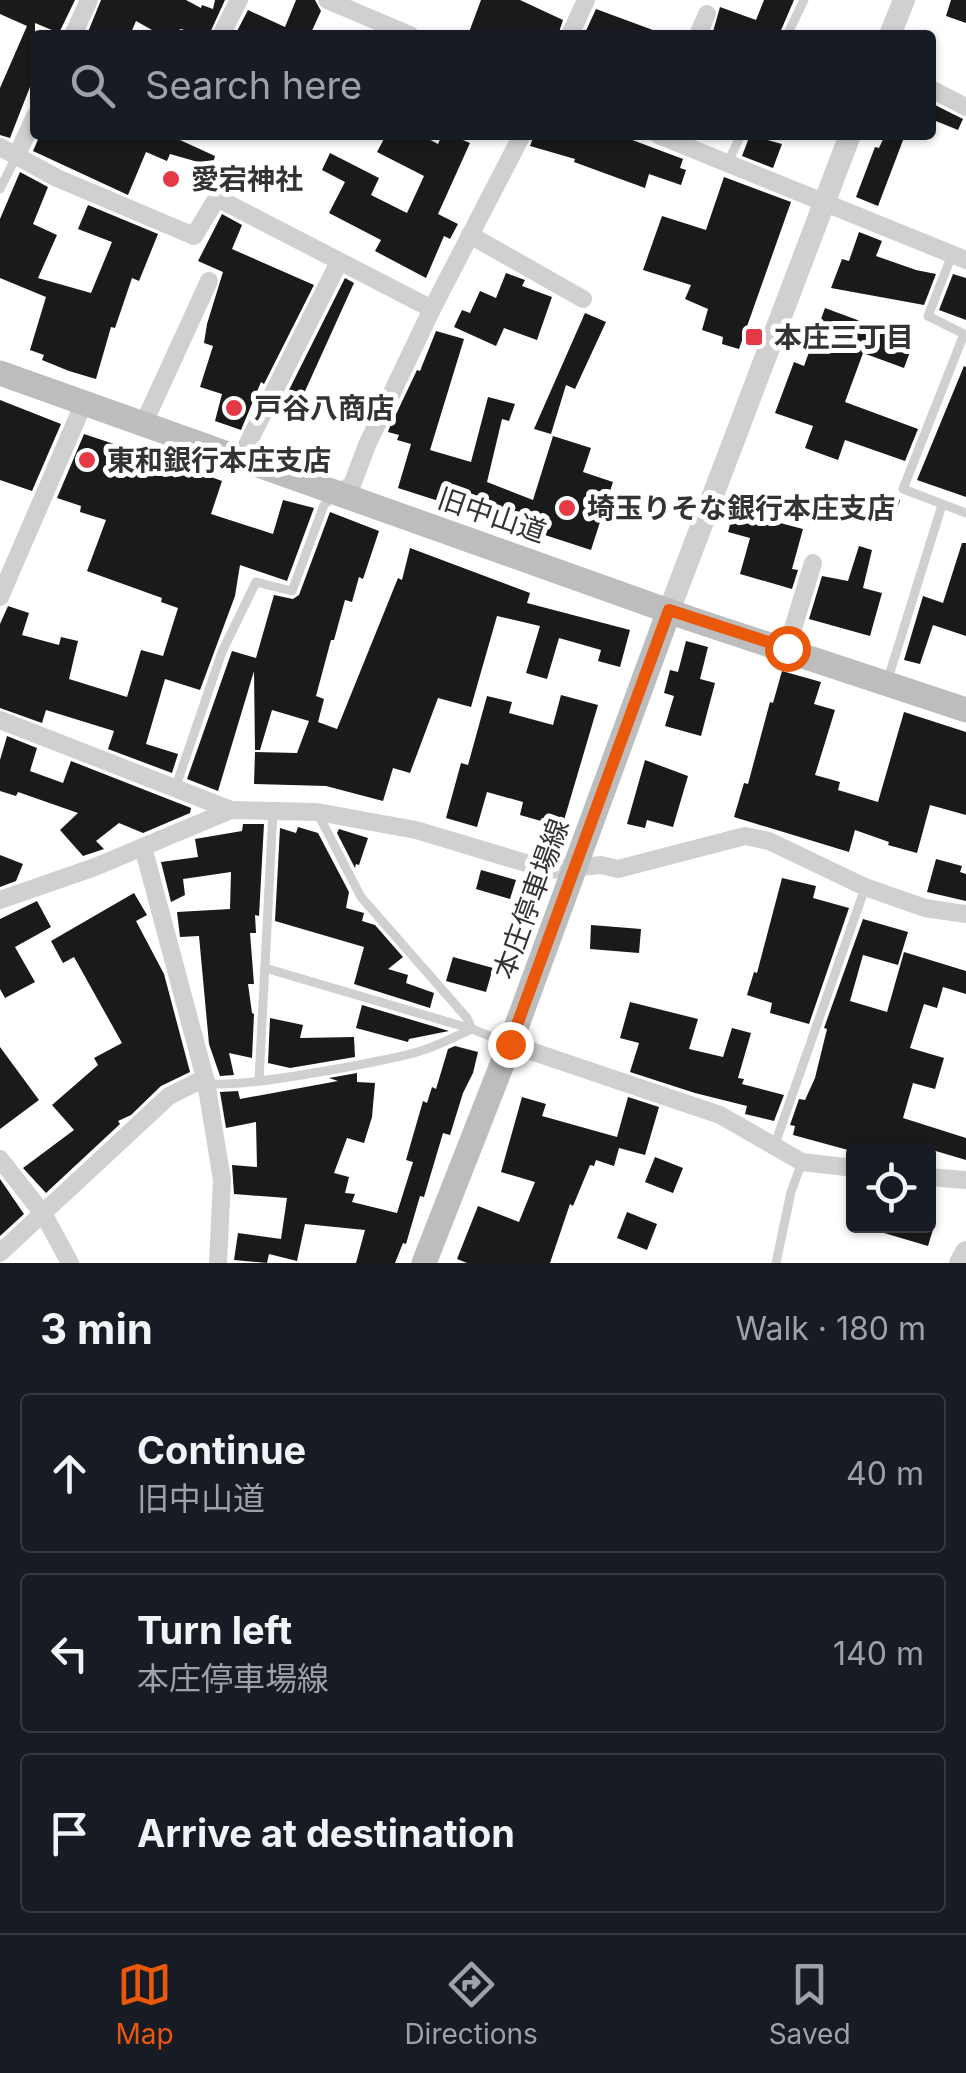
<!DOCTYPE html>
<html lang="en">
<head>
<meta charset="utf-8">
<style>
  body { margin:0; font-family:Inter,"Noto Sans JP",sans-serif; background:#20242c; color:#f1f3f6 }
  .controls { position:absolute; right:30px; bottom:30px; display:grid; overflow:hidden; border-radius:10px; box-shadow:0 2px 8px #0004 }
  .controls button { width:90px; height:90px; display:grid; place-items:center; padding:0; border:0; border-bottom:2px solid #363941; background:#171b24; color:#f1f3f6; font:50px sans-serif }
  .stop { position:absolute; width:30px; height:30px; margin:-22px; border:8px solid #ea580c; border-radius:50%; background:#fff }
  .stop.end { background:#ea580c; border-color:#fff; box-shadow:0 2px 10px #0008 }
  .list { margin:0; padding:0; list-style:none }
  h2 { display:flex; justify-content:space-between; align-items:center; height:130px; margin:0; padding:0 40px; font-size:42px }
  h2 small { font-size:32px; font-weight:400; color:#9ea1a6 }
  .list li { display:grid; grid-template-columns:65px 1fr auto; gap:30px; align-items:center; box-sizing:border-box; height:160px; margin:0 20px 20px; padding:0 20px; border:2px solid #363941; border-radius:10px }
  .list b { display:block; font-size:38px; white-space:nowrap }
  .list p { margin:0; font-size:32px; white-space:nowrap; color:#9ea1a6 }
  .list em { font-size:32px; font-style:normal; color:#9ea1a6 }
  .icon { flex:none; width:55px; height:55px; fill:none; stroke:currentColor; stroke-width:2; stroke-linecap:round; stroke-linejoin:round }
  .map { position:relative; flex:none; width:966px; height:1263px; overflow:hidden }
  .search { position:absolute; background:#171b24; box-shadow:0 2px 8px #0004; left:30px; right:30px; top:30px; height:110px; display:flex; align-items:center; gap:25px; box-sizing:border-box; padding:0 35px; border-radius:10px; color:#9ea1a6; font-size:38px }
  .sheet { height:670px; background:#171b24 }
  nav { display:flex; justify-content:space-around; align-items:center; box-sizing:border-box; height:140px; border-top:2px solid #363941; background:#171b24; font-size:28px; color:#9ea1a6 }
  nav a { display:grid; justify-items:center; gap:5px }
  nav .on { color:#ea580c }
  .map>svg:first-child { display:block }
  .building { fill:#1a1a1a }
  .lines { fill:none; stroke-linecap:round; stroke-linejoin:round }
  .service { stroke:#d0d0d0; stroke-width:9 }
  .minor { stroke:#d0d0d0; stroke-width:18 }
  .tertiary { stroke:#d0d0d0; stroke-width:22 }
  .secondary { stroke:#bdbdbd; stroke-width:25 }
  .route { stroke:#ea580c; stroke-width:12 }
  .poi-dot { fill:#e63946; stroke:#fff; stroke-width:4 }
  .labels { text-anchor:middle; stroke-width:10; stroke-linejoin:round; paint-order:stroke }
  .poi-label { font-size:28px; font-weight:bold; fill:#333; stroke:#fff; text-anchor:start }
  .street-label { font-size:28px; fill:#333; stroke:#fff }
</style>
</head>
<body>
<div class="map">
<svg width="966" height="1263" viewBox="0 0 966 1263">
  <rect width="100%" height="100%" fill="#fff"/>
  <g class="building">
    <polygon points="0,0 75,0 59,33 35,23 35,74 10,138 0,135 0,88 27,26 0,14"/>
    <polygon points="101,0 186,0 201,8 202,5 213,9 215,0 225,0 209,35 180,29 177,35 161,35 136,21 130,35 97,35 88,32"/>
    <polygon points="296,0 315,0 321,11 310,35 235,35 248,10 285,27"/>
    <polygon points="481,0 520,0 563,20 558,35 468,35"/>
    <polygon points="764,0 794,0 779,35 712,35 720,7 756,20"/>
    <polygon points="951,0 966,0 966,23 946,16"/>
    <polygon points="596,9 661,33 660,35 584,35"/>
    <polygon points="931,103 963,119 958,130 931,119"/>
    <polygon points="40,135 169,135 215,156 212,166 170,154 167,161 146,152 128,195 33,151"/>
    <polygon points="386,135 421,135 438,144 442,135 451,135 470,143 438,214 458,224 450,239 444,236 426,278 375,251 381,240 329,213 345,182 322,170 330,153 379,178 371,195 407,213 424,176 377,152"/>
    <polygon points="534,135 619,135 683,159 680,168 686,170 681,185 649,174 645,188 574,162 575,159 530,146"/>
    <polygon points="750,135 782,144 773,168 742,156"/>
    <polygon points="885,135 905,135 878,206 856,197 875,147 879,148"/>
    <polygon points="20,172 48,187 33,224 57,235 38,278 91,293 112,242 78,229 88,205 158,234 139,281 132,278 115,328 111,327 96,379 69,371 42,360 44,355 30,350 46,297 0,278 0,219"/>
    <polygon points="724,177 791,202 739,349 722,344 723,337 702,330 708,309 685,299 691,285 643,270 662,216 706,230"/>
    <polygon points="222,214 242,225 232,249 314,285 264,384 261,382 241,430 215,421 222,394 200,387 213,346 204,343 207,324 223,272 198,261"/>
    <polygon points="859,232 882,241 876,256 916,270 936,274 924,305 831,288 842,259 849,261"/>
    <polygon points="506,273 525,280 522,286 552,297 537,340 504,328 496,346 454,327 462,310 470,313 480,291 496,298"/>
    <polygon points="953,274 966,278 966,320 939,310"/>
    <polygon points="345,278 354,283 301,400 287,394"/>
    <polygon points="825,308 914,341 904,368 863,353 845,402 918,429 905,461 845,440 838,460 805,448 813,426 775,413 794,362 804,366"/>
    <polygon points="585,313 606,322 575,389 566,385 551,434 534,429"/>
    <polygon points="436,331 464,339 430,450 471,462 488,397 515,404 509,421 502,419 487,482 533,500 553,436 591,448 583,472 613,482 591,550 511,524 509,528 476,513 398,488 411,444 397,440 399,435 388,432 389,429 417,370 420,371"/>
    <polygon points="964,366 966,367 966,497 917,480"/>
    <polygon points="0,400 61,424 32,491 0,480"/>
    <polygon points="84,434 132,450 134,445 204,470 203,474 222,481 211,514 273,534 283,500 314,508 287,581 240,565 235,596 200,690 165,679 146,744 178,754 172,773 108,749 114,731 46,710 42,723 0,708 0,624 8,606 29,613 22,635 59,645 61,637 78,641 69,679 127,697 141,650 163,656 178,608 161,602 162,598 87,571 106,520 80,512 81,506 57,498"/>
    <polygon points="871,493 900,500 893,525 865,518"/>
    <polygon points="734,511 803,529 792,569 798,570 792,589 740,574 750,538 728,532"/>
    <polygon points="330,512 379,531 363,579 359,577 352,602 345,600 334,640 331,640 316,696 324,699 318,722 337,729 398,578 402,580 410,548 530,593 527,603 630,630 620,667 598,661 601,650 559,638 547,679 526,673 540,626 497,616 471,707 438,698 410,773 393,768 383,801 326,786 254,784 255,752 297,753 309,721 272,710 260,750 255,750 254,671 218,791 187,779 232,651 256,658 274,595 293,599 299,595"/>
    <polygon points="962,543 966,543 966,636 933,625 920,664 904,660 923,596 943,603"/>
    <polygon points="859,546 872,550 863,588 882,593 870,636 809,619 822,576 848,581"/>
    <polygon points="686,641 708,647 700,679 715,683 701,736 665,726 674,696 664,693 670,670 678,672"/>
    <polygon points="782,671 821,682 814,704 835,710 815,775 840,782 838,790 878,802 904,712 966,732 966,815 930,805 917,853 888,845 889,842 855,830 849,852 734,817 744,783 748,784 770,702 773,703"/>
    <polygon points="561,695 598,705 562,827 520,815 523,802 487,792 477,827 446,818 461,763 468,765 487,696 512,702 509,713 553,725"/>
    <polygon points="7,736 37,748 30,771 63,783 71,761 191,808 190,813 143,833 119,823 96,841 104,849 83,856 60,830 78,813 18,792 16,796 0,791 0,760"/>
    <polygon points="645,760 688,776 673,827 647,820 645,828 627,824"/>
    <polygon points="243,824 264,824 259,916 255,915 256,933 250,933 254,984 248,984 252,1013 254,1014 252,1058 229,1053 234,1075 220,1076 209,1044 199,936 180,937 177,912 230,909 231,872 183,879 185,895 171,902 161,862 198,857 195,839 242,831"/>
    <polygon points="298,827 318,833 349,892 346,908 364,913 362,921 375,925 403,957 388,969 408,975 406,983 434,993 430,1008 354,984 364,947 275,921 280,828 296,833"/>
    <polygon points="339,829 368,838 359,865 356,864 355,868 337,833"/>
    <polygon points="0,855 23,864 16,881 0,887"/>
    <polygon points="936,859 962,866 960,872 966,874 966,901 927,892"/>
    <polygon points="481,870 516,880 510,899 476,889"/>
    <polygon points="782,878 816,886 813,898 849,908 809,1024 770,1013 772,1003 747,995 754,972 757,973"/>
    <polygon points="134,893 147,915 136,921 164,974 190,1072 161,1086 131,1115 118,1121 120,1124 46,1193 23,1168 74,1130 52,1105 98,1065 94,1058 122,1043 74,957 63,963 51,941"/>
    <polygon points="37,901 51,927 15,947 35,982 5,998 0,989 0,919"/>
    <polygon points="863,919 908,932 898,965 863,955 850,1001 887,1012 904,952 966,971 966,994 943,987 937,1008 924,1004 910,1048 944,1058 935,1089 913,1083 903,1118 966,1138 966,1160 919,1146 917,1150 848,1150 793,1135 795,1126 790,1125 799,1099 805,1100 815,1078 827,1029 824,1028"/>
    <polygon points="591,925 641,929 639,953 590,949"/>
    <polygon points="453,957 493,968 486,992 446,981"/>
    <polygon points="630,1002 698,1019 689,1049 723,1057 732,1028 751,1033 738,1078 744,1079 742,1084 784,1095 774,1121 745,1114 747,1106 695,1093 630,1072 639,1043 620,1038"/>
    <polygon points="362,1005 449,1031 409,1039 408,1042 356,1028"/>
    <polygon points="270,1018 303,1025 300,1038 354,1037 355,1057 290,1068 268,1063"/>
    <polygon points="455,1046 478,1052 473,1073 463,1093 450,1135 443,1133 424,1197 420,1196 406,1244 403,1243 395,1263 356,1263 365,1230 305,1224 297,1261 269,1254 267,1263 234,1260 238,1233 281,1239 287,1198 234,1194 232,1165 257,1167 256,1122 226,1128 220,1092 238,1091 240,1099 338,1081 329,1078 357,1073 357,1082 375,1083 372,1117 364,1143 347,1138 334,1173 349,1177 345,1193 355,1194 352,1202 397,1213 413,1162 406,1160 423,1101 427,1103 432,1087 436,1089 448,1049"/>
    <polygon points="0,1047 39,1100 0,1129"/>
    <polygon points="522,1097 546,1104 542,1116 617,1137 628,1097 659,1107 645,1155 619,1148 614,1166 596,1160 594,1166 590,1165 573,1206 570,1204 550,1263 467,1263 457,1259 478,1206 519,1222 535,1182 501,1172"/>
    <polygon points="655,1157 683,1168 673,1193 645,1182"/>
    <polygon points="0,1179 24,1214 0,1236"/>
    <polygon points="627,1212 657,1224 647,1250 617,1238"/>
    <polygon points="875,1226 934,1226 928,1246 874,1230"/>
  </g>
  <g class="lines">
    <g class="service">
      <polyline points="787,35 804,0"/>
      <polyline points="728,162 741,135"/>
      <polyline points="0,189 16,157"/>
      <polyline points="952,255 928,316 964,334 903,489 966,513"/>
      <polyline points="887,682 942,505"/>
      <polyline points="176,786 222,652 256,582 292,591 324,505 335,495"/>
      <polyline points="318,814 361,897 467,1018 472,1029"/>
      <polyline points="265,968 472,1029"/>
      <polyline points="259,1080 273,811"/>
      <path d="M206 1082C226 1092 384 1061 414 1053 434 1048 454 1037 472 1029L508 1043"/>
      <polyline points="775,1144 865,888"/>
      <polyline points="776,1263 791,1192 802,1162"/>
    </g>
    <g class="minor">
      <polyline points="327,0 410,35"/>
      <polyline points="73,35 89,0"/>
      <polyline points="221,35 239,0"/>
      <polyline points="570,35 586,0"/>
      <polyline points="698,35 707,14"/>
      <polyline points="931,89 966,107"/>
      <polyline points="658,135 966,260"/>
      <polyline points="0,147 57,178 194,236 217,198 432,309"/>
      <polyline points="17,155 35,116"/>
      <polyline points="470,235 583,299"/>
      <polyline points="143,425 209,281"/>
      <polyline points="240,459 339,262"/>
      <polyline points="338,493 352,485 367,445 432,309 522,135"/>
      <polyline points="0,597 83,405"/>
      <polyline points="787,648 813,563"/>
      <polyline points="0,720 231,810"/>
      <polyline points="143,847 206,1082 222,1180 218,1263"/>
      <polyline points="0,900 95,867 231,810 317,812 416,830 549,870 601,865 618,869 745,836 769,841 865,887 925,908 966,914"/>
      <polyline points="510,1044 720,1115 802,1162 854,1168"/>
      <polyline points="0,1159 44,1215 70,1263"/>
      <polyline points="928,1177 966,1180"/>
      <polyline points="0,1253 169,1096 195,1083 206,1082"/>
    </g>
    <g class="tertiary">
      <polyline points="890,35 904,0"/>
      <polyline points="669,611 850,135"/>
      <polyline points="960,1263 966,1252"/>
    </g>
    <g class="secondary">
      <polyline points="0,373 691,619 966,710"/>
      <polyline points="424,1263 510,1044 669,611"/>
    </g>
  </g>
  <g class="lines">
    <polyline class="route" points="510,1044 669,610 787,648"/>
  </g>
  <g class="poi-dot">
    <circle cx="171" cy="179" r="10"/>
    <rect x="744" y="327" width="20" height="20" rx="5"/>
    <circle cx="234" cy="408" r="10"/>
    <circle cx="87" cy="460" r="10"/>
    <circle cx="567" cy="508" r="10"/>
  </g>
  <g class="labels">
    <g class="poi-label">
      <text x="191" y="189">愛宕神社</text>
      <text x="774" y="347">本庄三丁目</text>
      <text x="254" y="418">戸谷八商店</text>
      <text x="107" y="470">東和銀行本庄支店</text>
      <text x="587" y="518">埼玉りそな銀行本庄支店</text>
    </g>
    <g class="street-label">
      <text transform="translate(492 515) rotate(19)" y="10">旧中山道</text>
      <text transform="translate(531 899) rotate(-70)" y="10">本庄停車場線</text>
    </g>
  </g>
</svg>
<div class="controls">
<button><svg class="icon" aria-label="locate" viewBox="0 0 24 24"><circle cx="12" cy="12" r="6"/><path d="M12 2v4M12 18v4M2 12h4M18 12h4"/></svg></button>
</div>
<div class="stop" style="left:787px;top:648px"></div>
<div class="stop end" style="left:510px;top:1044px"></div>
<div class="search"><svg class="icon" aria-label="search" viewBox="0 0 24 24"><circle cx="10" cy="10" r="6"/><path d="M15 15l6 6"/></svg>Search here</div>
</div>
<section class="sheet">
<h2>3 min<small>Walk · 180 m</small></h2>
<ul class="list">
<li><svg class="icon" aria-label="ahead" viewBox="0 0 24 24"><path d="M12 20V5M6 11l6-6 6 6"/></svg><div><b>Continue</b><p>旧中山道</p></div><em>40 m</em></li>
<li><svg class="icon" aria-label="left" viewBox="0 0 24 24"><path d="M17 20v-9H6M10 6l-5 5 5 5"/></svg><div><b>Turn left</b><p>本庄停車場線</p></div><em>140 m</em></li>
<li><svg class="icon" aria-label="arrive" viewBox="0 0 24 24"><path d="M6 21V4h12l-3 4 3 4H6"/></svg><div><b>Arrive at destination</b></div></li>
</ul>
</section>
<nav>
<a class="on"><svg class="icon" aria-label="map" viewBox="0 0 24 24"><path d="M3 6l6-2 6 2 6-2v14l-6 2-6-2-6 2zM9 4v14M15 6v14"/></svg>Map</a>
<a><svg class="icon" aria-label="directions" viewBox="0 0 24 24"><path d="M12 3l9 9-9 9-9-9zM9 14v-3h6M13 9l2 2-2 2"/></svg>Directions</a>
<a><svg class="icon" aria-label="saved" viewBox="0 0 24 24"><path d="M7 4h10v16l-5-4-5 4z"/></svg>Saved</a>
</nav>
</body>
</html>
